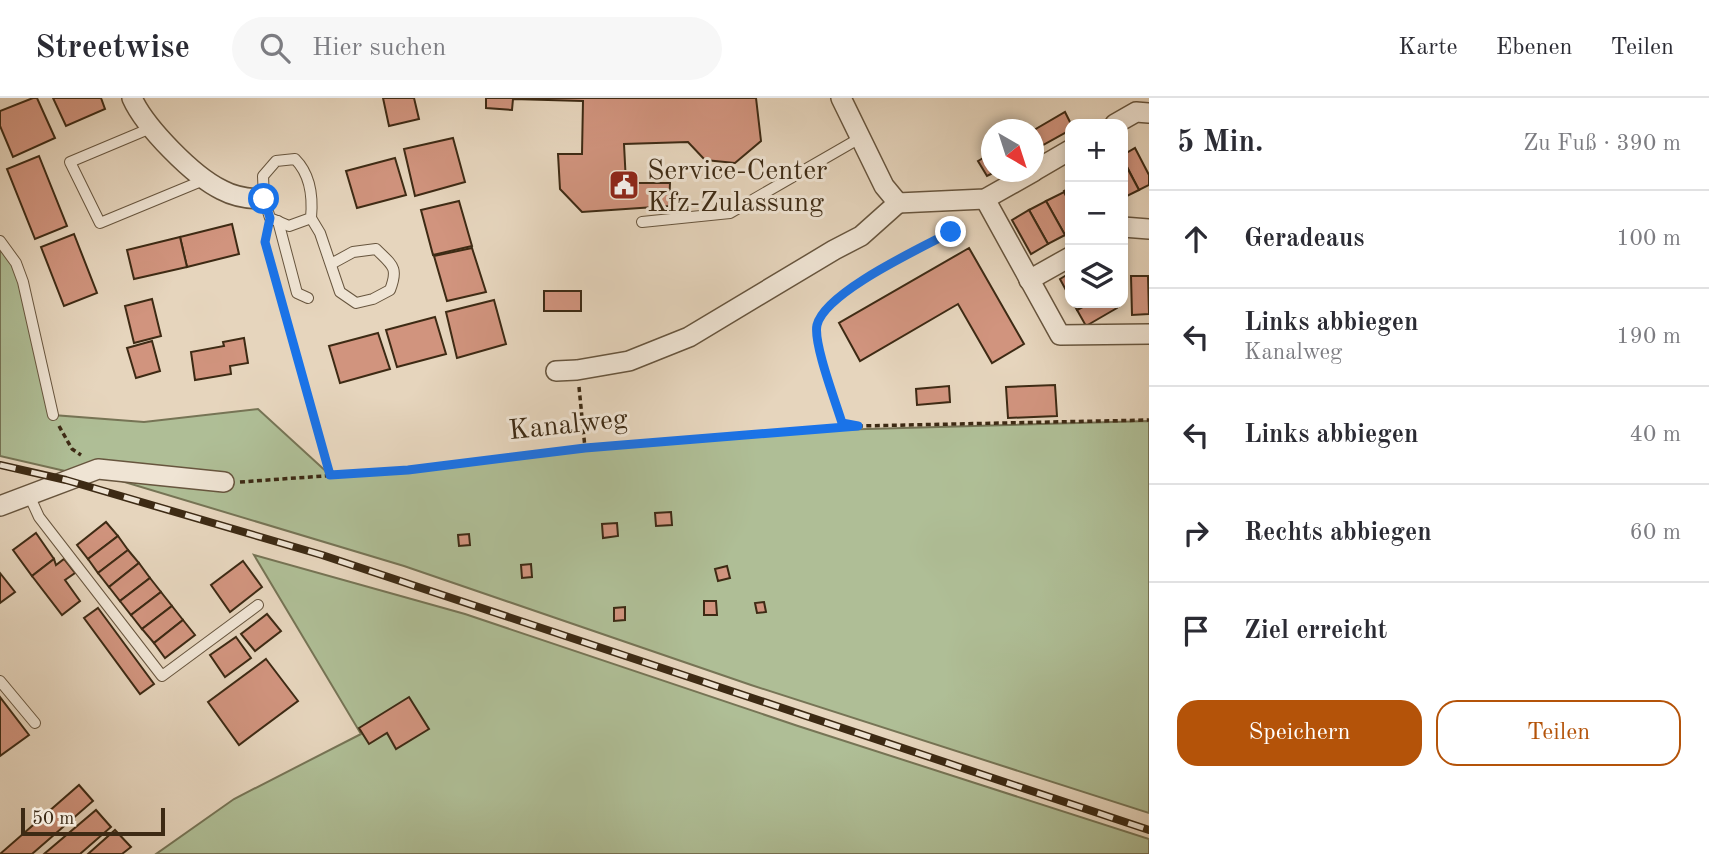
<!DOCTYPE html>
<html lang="de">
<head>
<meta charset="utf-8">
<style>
  body { margin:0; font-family:"Old Standard TT",serif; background:#f7f7f7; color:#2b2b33 }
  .controls { position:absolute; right:21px; top:21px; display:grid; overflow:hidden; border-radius:14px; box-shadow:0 4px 10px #0003 }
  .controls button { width:63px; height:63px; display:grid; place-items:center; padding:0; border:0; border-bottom:2px solid #e1e1e2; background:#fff; color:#2b2b33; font:35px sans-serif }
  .compass { position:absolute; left:981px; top:21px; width:63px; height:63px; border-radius:50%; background:#fff; box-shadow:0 4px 10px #0003; rotate:141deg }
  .scale { position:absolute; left:21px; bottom:18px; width:144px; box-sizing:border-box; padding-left:7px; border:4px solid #3d2a14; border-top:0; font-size:19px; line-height:24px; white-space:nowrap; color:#3d2a14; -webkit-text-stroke:5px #efe4d4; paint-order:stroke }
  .stop { position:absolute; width:21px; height:21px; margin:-16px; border:5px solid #1a73e8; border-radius:50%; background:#fff }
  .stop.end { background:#1a73e8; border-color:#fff; box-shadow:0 2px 7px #0008 }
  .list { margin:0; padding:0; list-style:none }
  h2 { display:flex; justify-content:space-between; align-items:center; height:91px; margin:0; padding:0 28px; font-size:30px }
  h2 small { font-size:23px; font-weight:400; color:#7c7c81 }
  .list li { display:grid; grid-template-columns:46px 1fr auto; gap:21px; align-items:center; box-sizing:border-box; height:98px; padding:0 28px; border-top:2px solid #e1e1e2 }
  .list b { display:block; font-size:26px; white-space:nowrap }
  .list p { margin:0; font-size:23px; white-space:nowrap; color:#7c7c81 }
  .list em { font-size:23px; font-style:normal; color:#7c7c81 }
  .actions { display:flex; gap:14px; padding:21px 28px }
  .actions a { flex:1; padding:16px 0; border:2px solid #b45309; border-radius:21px; text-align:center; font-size:24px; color:#b45309 }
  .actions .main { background:#b45309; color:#fff }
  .icon { flex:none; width:38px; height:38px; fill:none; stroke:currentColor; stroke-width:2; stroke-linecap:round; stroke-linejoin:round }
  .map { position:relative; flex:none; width:1149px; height:756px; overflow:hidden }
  header { display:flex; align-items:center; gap:42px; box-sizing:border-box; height:98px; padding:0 35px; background:#fff; border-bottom:2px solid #e1e1e2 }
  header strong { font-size:33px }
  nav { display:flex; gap:38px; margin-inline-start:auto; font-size:24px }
  .search { width:490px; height:63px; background:#f7f7f7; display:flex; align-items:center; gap:18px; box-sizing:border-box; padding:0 24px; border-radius:38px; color:#7c7c81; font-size:26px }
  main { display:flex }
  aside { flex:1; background:#fff }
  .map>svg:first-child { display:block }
  .green { fill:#afbe96; stroke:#767455; stroke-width:2 }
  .building { fill:#d1947e; stroke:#3d2a14; stroke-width:2 }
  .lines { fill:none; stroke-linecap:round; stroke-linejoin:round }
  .lane-casing { stroke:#67553e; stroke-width:12 }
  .street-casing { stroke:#67553e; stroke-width:22 }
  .path { stroke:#3d2a14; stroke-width:3.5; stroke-dasharray:5 3.5; stroke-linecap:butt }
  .lane { stroke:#efe4d4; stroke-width:10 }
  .street { stroke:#efe4d4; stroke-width:19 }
  .rail-casing { stroke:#3d2a14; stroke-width:8 }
  .rail { stroke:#efe4d4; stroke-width:5; stroke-dasharray:16; stroke-linecap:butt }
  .route { stroke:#1a73e8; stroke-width:9 }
  .labels { text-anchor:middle; stroke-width:6; stroke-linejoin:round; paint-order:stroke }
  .poi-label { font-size:28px; fill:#3d2a14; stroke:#efe4d4; text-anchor:start }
  .street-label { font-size:28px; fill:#3d2a14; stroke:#efe4d4 }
</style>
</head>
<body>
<header>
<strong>Streetwise</strong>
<div class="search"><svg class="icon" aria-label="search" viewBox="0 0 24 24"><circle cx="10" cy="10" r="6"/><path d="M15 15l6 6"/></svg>Hier suchen</div>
<nav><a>Karte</a><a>Ebenen</a><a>Teilen</a></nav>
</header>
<main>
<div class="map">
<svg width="1149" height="756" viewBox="0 0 1149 756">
  <rect width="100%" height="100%" fill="#e6d5bd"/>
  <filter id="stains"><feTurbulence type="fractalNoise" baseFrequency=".00286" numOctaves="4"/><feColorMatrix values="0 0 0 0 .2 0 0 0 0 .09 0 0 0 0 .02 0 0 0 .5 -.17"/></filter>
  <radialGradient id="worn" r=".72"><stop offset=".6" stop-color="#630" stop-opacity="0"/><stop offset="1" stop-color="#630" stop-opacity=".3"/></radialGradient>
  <g class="green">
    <polygon points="0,144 16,165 53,317 144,324 258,311 330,377 408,372 585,350 832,332 1149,323 1149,715 751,587 404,468 88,373 65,373 0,358"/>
    <polygon points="254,457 465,516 798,628 1149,741 1149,756 156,756 234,701 361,636"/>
  </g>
  <g class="building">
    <polygon points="33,0 37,0 55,40 13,59 0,28 0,13"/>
    <polygon points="53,0 101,0 105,11 66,28"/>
    <polygon points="383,0 415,0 414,0 419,21 389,28"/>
    <polygon points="486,0 756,0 761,43 735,65 705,62 688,44 624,46 626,85 670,85 669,108 582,114 560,91 558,56 582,56 583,3 513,1 512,12 486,10"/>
    <polygon points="1065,14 1071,26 1070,32 1034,52 1034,32"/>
    <polygon points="453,40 465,84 415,98 404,51"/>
    <polygon points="1135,50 1149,77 1149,87 1139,92 1123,61 1123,57"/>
    <polygon points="992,55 992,74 995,74 987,78 978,63"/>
    <polygon points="39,58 67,128 35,141 7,71"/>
    <polygon points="395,60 406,97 357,110 346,73"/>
    <polygon points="1123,62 1139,92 1125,99 1123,95"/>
    <polygon points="1070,90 1070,106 1064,93"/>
    <polygon points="1064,94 1070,106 1070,134 1065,137 1046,103"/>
    <polygon points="459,103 472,148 433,157 421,112"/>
    <polygon points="1046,103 1065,137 1048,146 1029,112"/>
    <polygon points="1029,112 1048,146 1031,156 1012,122"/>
    <polygon points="232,126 239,156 187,169 180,139"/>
    <polygon points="74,136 97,195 64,208 41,149"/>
    <polygon points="180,139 187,169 134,181 127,152"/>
    <polygon points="472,150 486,194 447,203 434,158"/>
    <polygon points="969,150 1024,246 992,265 958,206 860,263 839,225"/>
    <polygon points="1070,175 1070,195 1068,196 1060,181"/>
    <polygon points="1131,178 1148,178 1149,216 1132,217"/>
    <rect x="544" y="193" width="37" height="20"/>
    <polygon points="152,201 161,238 134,245 125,208"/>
    <polygon points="494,202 506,246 457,260 446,214"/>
    <polygon points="1073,205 1090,205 1077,212"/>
    <polygon points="1090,205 1114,205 1117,210 1086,228 1077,212"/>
    <polygon points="435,219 446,256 397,269 386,232"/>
    <polygon points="378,235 390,271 340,285 329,248"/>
    <polygon points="244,240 248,265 230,268 231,276 195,282 191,254 224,248 223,244"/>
    <polygon points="152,243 160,273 136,280 127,250"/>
    <polygon points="1055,287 1057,318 1008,320 1006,289"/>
    <polygon points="949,288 950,304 917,307 916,291"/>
    <polygon points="671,414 672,427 656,428 655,415"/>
    <polygon points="106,424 118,438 88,461 77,447"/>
    <polygon points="617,425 618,438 603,440 602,426"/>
    <polygon points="36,435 54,461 32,478 13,452"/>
    <polygon points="469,436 470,447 459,448 458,437"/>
    <polygon points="118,438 128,452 98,475 88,461"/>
    <polygon points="128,452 139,465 109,489 98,475"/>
    <polygon points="54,461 56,467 64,461 75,475 65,482 80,503 62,517 32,478"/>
    <polygon points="243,463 262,489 230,514 211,487"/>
    <polygon points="139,465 150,480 120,503 109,489"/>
    <polygon points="531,466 532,479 522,480 521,467"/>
    <polygon points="727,468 730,480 718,483 715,471"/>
    <polygon points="0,475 15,494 0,505"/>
    <polygon points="150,480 161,494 131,517 120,503"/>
    <polygon points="161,494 172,508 142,531 131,517"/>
    <polygon points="704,503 716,503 717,517 704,517"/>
    <polygon points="764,504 766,514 757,515 755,505"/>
    <polygon points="172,508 183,522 154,545 142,531"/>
    <polygon points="625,509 625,522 614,523 614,510"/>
    <polygon points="98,510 154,586 140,596 84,520"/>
    <polygon points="267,516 281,533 255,553 241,536"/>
    <polygon points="183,522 195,537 165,560 154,545"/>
    <polygon points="236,539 251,560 225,579 210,557"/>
    <polygon points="266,561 298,603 239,647 208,604"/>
    <polygon points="0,599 29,637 0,658"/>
    <polygon points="409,599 429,631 396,651 387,635 369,646 359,630"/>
    <polygon points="79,687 93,703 32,756 0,756"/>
    <polygon points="96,712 111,729 80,756 44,756"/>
    <polygon points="115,732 131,749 122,756 88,756"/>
  </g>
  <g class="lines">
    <g class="lane-casing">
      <g id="lane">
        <polyline points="151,30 70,64 100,125 204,82"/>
        <path d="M295 61C310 76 313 99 311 120L289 128 270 120 264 101 263 78 276 63Z"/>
        <path d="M311 120 320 135 340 194 356 205 373 201 390 192C399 169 392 167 376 151L353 154 331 166"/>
        <polyline points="278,123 297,195 308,200"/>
        <polyline points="642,124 730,115 860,40"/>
        <polyline points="0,143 16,165 23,184 53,317"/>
        <polyline points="29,397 39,419 162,578 258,507"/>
        <polyline points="0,583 35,625"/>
      </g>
    </g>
    <g class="street-casing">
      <g id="street">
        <path d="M132 0C145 29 193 78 222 92 235 99 248 101 264 101"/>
        <polyline points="1115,26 1136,14 1149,15"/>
        <polyline points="1034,73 1070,52"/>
        <polyline points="985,101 1060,237 1149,236"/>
        <polyline points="898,105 985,101 1033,74"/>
        <polyline points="1123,129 1149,131"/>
        <polyline points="1029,182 1070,159"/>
        <polyline points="556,273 577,272 629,263 689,239 834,152 861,138 898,105 884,88 841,0"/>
        <polyline points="0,408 98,371 224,384"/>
      </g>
    </g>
    <g class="path">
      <polyline points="266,139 265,144 330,377"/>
      <polyline points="579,289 585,350"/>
      <path d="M853 327 842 325C836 306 813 245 817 227 825 194 921 150 951 134L964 121"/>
      <polyline points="59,328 72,351 81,357"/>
      <polyline points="240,384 408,372 585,350 858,328 1149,322"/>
    </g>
    <use href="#lane" class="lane"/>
    <use href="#street" class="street"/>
    <g class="rail-casing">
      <polyline id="rail" points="0,367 66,382 322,457 1149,732"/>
    </g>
    <use href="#rail" class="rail"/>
  </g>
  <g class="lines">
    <path class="route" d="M264 101 270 120 265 144 330 377 408 372 585 350 858 328 842 325C836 305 813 245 817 227 825 194 921 150 951 134"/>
  </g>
  <defs>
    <g id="civic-square" transform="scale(1.575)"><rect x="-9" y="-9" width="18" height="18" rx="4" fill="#8f2418" stroke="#efe4d4"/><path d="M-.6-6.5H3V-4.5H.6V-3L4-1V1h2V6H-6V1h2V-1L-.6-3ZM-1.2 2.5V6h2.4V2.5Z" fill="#fff"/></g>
  </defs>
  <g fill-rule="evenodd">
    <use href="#civic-square" x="624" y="87"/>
  </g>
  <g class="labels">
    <g class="poi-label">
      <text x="647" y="81">Service-Center<tspan x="647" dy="32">Kfz-Zulassung</tspan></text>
    </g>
    <g class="street-label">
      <text transform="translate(568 325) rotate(-6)" y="10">Kanalweg</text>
    </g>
  </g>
  <rect width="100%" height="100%" filter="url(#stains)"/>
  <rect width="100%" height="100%" fill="url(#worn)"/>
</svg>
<div class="controls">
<button>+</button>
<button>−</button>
<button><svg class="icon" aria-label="layers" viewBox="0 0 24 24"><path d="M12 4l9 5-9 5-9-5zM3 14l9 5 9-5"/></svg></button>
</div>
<svg class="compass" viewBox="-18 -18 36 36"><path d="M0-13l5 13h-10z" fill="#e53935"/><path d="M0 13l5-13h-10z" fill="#7c7c81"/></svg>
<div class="scale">50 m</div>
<div class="stop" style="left:264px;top:101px"></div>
<div class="stop end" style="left:951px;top:134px"></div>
</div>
<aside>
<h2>5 Min.<small>Zu Fuß · 390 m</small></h2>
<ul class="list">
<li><svg class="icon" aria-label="ahead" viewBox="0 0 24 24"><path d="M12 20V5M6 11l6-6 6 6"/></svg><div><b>Geradeaus</b></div><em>100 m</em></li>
<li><svg class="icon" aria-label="left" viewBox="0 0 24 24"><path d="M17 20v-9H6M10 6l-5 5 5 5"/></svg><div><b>Links abbiegen</b><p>Kanalweg</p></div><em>190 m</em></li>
<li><svg class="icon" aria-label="left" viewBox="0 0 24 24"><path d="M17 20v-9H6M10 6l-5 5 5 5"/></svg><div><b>Links abbiegen</b></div><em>40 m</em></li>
<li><svg class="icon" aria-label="right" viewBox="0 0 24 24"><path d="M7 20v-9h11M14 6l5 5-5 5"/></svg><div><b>Rechts abbiegen</b></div><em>60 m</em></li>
<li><svg class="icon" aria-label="arrive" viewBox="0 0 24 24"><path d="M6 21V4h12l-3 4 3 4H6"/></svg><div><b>Ziel erreicht</b></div></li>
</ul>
<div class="actions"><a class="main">Speichern</a><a>Teilen</a></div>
</aside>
</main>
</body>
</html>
